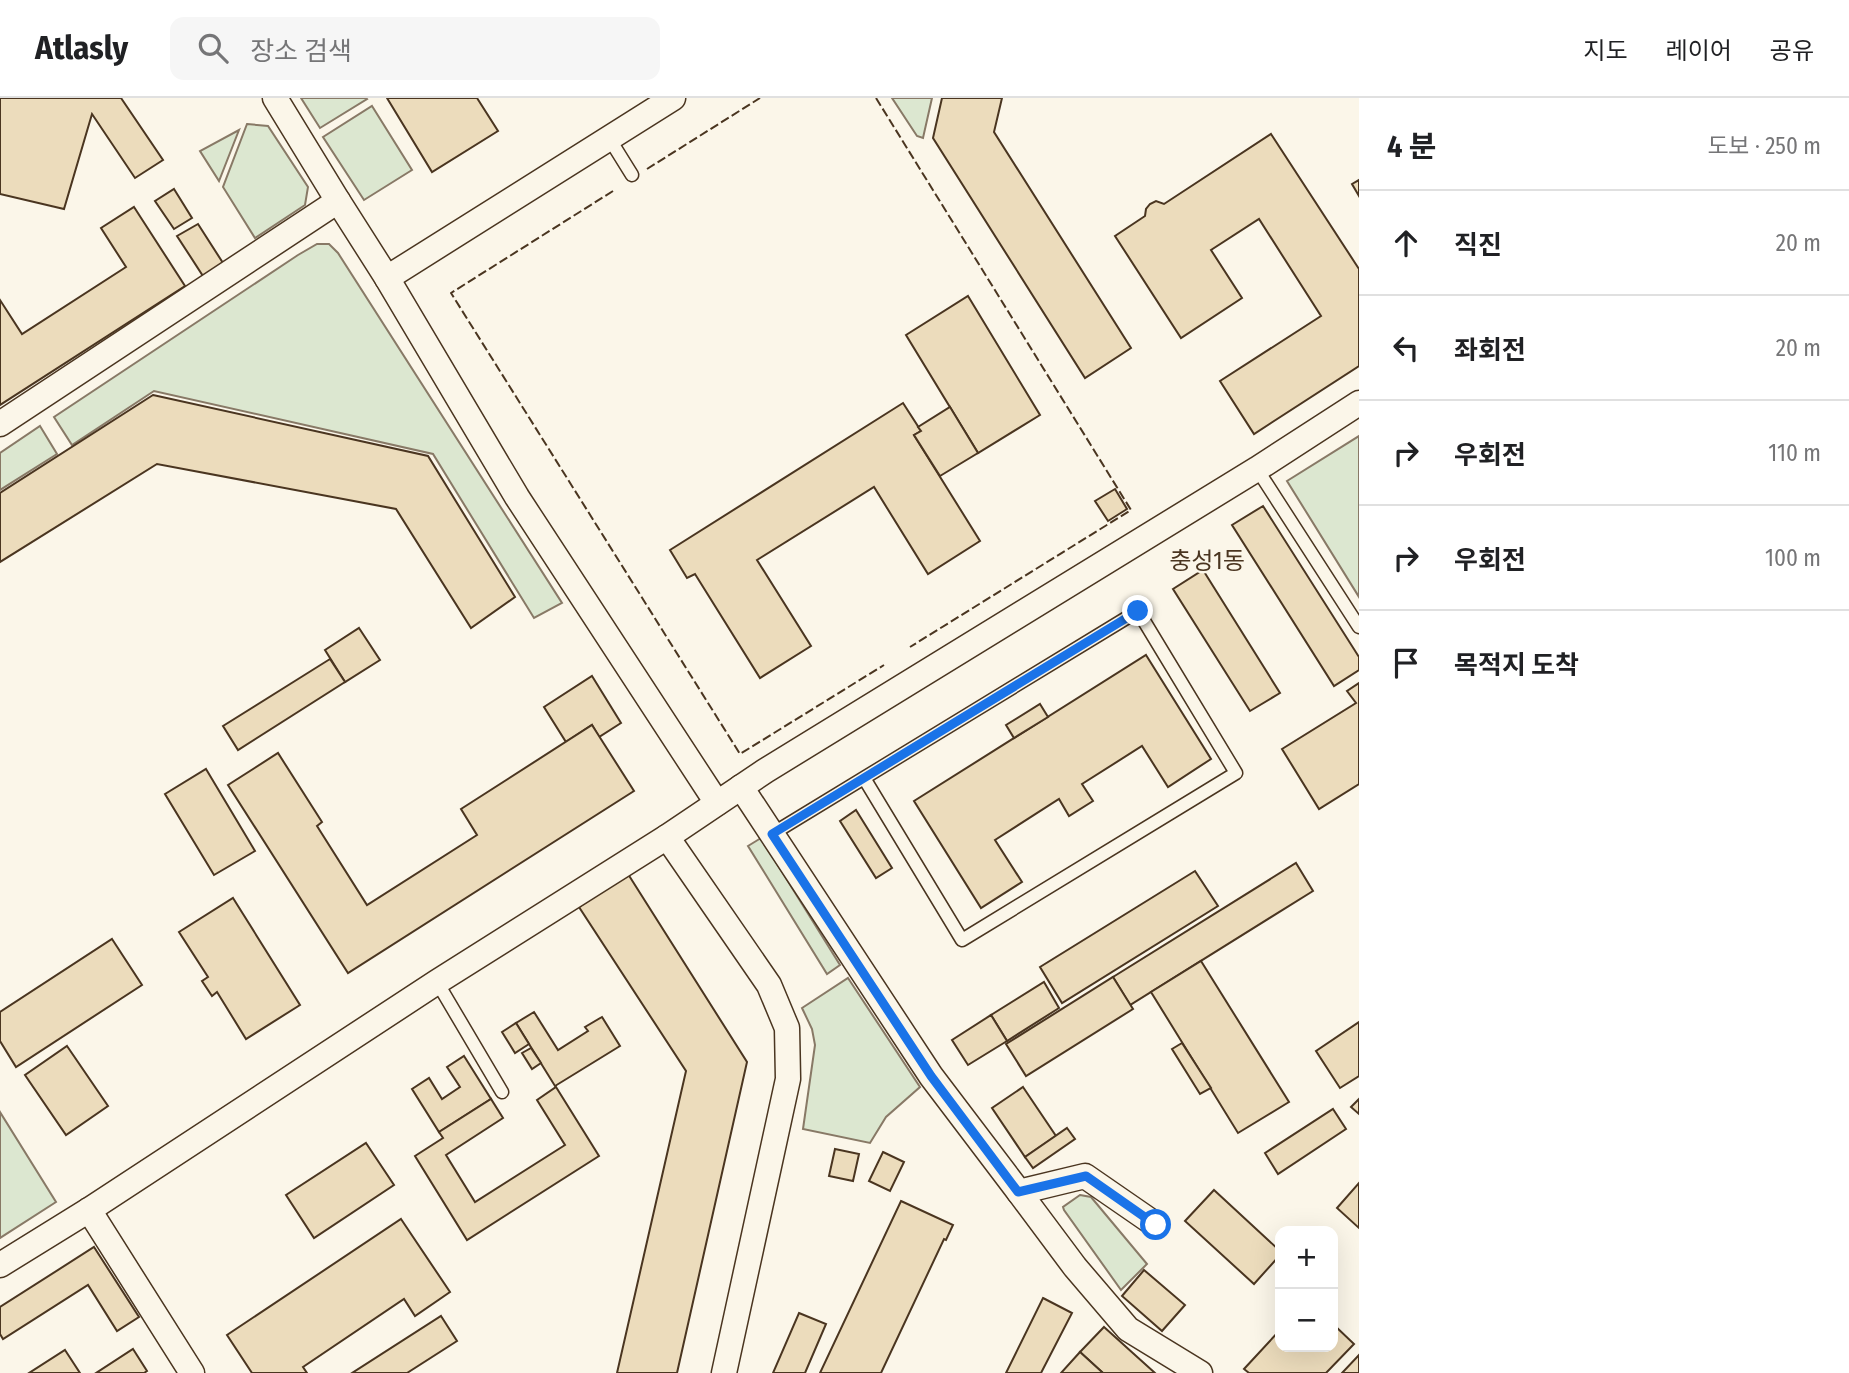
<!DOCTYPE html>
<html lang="ko">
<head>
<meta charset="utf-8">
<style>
  body { margin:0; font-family:"Fira Sans Condensed","Noto Sans KR",sans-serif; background:#f6f6f6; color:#202124 }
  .controls { position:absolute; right:21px; bottom:21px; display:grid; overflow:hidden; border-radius:14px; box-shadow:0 7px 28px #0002 }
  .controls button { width:63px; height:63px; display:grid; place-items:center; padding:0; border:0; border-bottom:2px solid #e0e0e0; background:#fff; color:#202124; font:35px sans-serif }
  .stop { position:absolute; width:21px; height:21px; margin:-16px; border:5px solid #1a73e8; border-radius:50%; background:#fff }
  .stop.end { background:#1a73e8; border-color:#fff; box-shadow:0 2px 7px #0008 }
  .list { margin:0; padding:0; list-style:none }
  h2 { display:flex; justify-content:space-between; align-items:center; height:91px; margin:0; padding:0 28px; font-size:30px }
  h2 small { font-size:23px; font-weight:400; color:#757577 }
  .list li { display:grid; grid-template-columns:46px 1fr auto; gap:21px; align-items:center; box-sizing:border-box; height:105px; padding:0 28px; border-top:2px solid #e0e0e0 }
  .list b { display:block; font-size:26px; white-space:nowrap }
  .list em { font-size:23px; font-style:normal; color:#757577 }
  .icon { flex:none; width:38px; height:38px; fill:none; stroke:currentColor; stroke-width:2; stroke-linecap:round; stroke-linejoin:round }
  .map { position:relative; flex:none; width:1359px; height:1275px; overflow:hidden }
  header { display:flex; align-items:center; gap:42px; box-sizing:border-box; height:98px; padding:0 35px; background:#fff; border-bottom:2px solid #e0e0e0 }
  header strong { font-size:33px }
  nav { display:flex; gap:38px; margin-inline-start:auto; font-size:24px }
  .search { width:490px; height:63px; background:#f6f6f6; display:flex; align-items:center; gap:18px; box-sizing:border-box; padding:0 24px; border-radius:14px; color:#757577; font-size:26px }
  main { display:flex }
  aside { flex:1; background:#fff }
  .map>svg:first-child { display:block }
  .green { fill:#dce7d0; stroke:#887966; stroke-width:2 }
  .building { fill:#ecdcbc; stroke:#4a3520; stroke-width:2 }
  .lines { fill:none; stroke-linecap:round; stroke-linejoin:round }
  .lane-casing { stroke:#4a3520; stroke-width:15 }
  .street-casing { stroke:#4a3520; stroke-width:27 }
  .lane { stroke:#fbf6e9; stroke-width:12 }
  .street { stroke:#fbf6e9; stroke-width:24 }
  .fence { stroke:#4a3520; stroke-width:2; stroke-dasharray:9 3.5; stroke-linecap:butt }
  .route { stroke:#1a73e8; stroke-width:9 }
  .labels { text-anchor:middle; stroke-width:5; stroke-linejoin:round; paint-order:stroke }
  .quarter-label { font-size:24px; fill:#4a3520; stroke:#fbf6e9 }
</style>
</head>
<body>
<header>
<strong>Atlasly</strong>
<div class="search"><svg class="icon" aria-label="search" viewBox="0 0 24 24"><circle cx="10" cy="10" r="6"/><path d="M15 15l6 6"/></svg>장소 검색</div>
<nav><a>지도</a><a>레이어</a><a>공유</a></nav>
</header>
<main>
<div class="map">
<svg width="1359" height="1275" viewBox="0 0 1359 1275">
  <rect width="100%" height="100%" fill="#fbf6e9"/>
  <g class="green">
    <polygon points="301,0 366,0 367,1 320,30"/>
    <polygon points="892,0 932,0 923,40 917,38"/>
    <polygon points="372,8 412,72 364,102 323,39"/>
    <polygon points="247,26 268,28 308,89 305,107 255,140 223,89"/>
    <polygon points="239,32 219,83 200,53"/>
    <polygon points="317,146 329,146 338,155 562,505 534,520 433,356 154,293 72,347 54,319 298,157"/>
    <polygon points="40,328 57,356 0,392 0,355"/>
    <polygon points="1359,338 1359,499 1287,383"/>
    <polygon points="761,740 840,867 827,876 748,748"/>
    <polygon points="848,880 920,989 886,1019 870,1045 803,1031 815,947 812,931 802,910"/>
    <polygon points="0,1014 56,1104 0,1140"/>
    <polygon points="1080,1097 1091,1099 1147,1166 1121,1192 1064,1112 1063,1109"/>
  </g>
  <g class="building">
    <polygon points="0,0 121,0 163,62 135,80 92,16 64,111 0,96"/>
    <polygon points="387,0 477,0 498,33 432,74"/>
    <polygon points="942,0 1002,0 994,34 1131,250 1085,280 933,40"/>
    <polygon points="1271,36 1359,171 1359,268 1254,336 1220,283 1321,218 1259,121 1211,152 1242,200 1181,240 1115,138 1145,118 1146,111 1150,106 1156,103 1164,106"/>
    <polygon points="1359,82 1359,98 1352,86"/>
    <polygon points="174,91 192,120 174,131 155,103"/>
    <polygon points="134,109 185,188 0,307 0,202 22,236 126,169 101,130"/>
    <polygon points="198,126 223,165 203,178 177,138"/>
    <polygon points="968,198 1040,317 978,355 906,237"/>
    <polygon points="153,297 428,358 515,499 471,530 396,411 157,366 0,464 0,395"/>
    <polygon points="903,305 921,333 914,337 980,443 928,476 874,389 757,462 811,548 760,580 695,476 687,480 670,452"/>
    <polygon points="950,309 978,355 940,378 914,337 921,333 918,329"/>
    <polygon points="1115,391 1127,411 1108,423 1095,403"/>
    <polygon points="1263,408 1359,559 1359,572 1334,588 1232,427"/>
    <polygon points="1203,472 1280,595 1250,613 1173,491"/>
    <polygon points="359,530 380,562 345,584 325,552"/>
    <polygon points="1146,557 1211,661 1168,689 1142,648 1082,686 1093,703 1069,718 1059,701 995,742 1022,784 981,810 914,703"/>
    <polygon points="330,561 345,584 238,652 223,628"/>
    <polygon points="592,578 621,625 599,639 592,627 566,644 544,609"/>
    <polygon points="1359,585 1359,686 1319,711 1282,651 1356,605 1347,593"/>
    <polygon points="1040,606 1048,619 1014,640 1006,627"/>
    <polygon points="592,627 634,693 348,875 228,687 278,655 322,724 317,728 367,807 477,737 461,711"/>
    <polygon points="206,671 255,753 214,777 165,696"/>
    <polygon points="856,712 892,770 876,780 840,723"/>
    <polygon points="1296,765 1313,793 1130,907 1113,879"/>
    <polygon points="1195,773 1218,808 1062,905 1040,869"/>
    <polygon points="628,776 747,964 677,1275 617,1275 686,973 579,809"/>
    <polygon points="233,800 300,907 246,941 217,894 212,898 202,883 208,879 179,834"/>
    <polygon points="112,841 142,887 16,969 0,943 0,914"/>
    <polygon points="1201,863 1289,1004 1238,1035 1151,894"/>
    <polygon points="1113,879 1133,911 1026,978 1006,946"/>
    <polygon points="1044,884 1059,910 1007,943 991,917"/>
    <polygon points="534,914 558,952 588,933 585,929 602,919 620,948 555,988 516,925"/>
    <polygon points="991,917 1007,943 968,967 952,942"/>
    <polygon points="1359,924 1359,978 1340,990 1316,953"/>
    <polygon points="516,925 529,946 515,955 502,934"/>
    <polygon points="1182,945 1211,990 1200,996 1172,951"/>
    <polygon points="67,948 108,1008 66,1037 25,977"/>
    <polygon points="531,950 541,965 532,971 522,955"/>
    <polygon points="464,958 491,1001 439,1034 412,991 429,980 442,1001 460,989 447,969"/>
    <polygon points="556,989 599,1058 467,1142 415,1058 443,1040 439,1034 491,1001 503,1020 446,1057 475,1104 565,1047 537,1002"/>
    <polygon points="1023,989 1056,1038 1025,1059 992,1010"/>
    <polygon points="1359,1001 1359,1016 1351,1009"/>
    <polygon points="1333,1011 1346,1031 1278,1076 1265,1055"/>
    <polygon points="1067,1030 1075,1041 1033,1070 1025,1059"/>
    <polygon points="366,1045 394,1087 314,1140 286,1097"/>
    <polygon points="835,1051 859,1056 853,1083 829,1078"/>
    <polygon points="883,1054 904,1064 890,1093 869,1083"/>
    <polygon points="1359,1085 1359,1130 1337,1110"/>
    <polygon points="1214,1092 1280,1153 1280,1157 1254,1186 1185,1123"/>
    <polygon points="901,1103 953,1127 946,1142 944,1141 881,1275 820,1275"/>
    <polygon points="401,1121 450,1194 415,1218 404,1201 303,1269 307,1275 252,1275 227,1237"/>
    <polygon points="94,1149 139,1219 117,1233 88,1187 3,1241 0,1236 0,1209"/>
    <polygon points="1144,1172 1185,1207 1162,1233 1122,1198"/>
    <polygon points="1043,1200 1072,1215 1041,1275 1006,1275"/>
    <polygon points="799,1215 826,1226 805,1275 773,1275"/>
    <polygon points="441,1218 457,1243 407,1275 352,1275"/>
    <polygon points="1333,1226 1354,1246 1326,1275 1249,1275 1244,1271 1280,1232 1280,1249 1333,1249"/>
    <polygon points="1104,1229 1155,1275 1103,1275 1080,1254"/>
    <polygon points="133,1251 147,1273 144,1275 96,1275"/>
    <polygon points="65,1252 80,1275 29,1275"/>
    <polygon points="1080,1254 1103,1275 1061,1275"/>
    <polygon points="1359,1257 1359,1275 1342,1275"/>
  </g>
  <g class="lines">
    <g class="lane-casing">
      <g id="lane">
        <polyline points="609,40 632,77"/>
        <polyline points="1257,371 1359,529"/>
        <polyline points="772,736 1138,513 1236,675 962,842 864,680"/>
        <polyline points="437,884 502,994"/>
      </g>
    </g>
    <g class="street-casing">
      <g id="street">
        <polyline points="275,0 338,103"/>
        <polyline points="387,180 673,0"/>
        <polyline points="0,326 338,103 387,180 517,399 717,705"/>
        <polyline points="741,689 931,978 1019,1094 1085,1078 1156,1127"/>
        <polyline points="667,739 769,887 787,930 788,981 724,1275"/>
        <polyline points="1019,1094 1075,1169 1128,1231 1200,1275"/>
        <polyline points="89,1112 192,1275"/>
        <polyline points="0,1167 89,1112 437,884 667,739 765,673 1257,371 1359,305"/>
      </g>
    </g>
    <use href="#lane" class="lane"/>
    <use href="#street" class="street"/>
    <g class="fence">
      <polyline points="876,0 1131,412 910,549"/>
      <polyline points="647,71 760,0"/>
      <polyline points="613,93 451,195 740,656 884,567"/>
    </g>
  </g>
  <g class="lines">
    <polyline class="route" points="1138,513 772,736 931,978 1018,1094 1086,1078 1156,1127"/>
  </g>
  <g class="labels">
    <g class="quarter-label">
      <text x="1207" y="471">충성1동</text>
    </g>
  </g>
</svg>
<div class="controls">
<button>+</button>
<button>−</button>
</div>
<div class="stop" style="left:1156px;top:1127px"></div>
<div class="stop end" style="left:1138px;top:513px"></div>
</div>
<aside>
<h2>4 분<small>도보 · 250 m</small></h2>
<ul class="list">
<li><svg class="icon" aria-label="ahead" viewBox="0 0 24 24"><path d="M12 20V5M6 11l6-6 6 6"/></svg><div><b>직진</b></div><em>20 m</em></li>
<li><svg class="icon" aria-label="left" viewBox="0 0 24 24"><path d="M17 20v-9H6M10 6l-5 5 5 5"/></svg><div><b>좌회전</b></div><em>20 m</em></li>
<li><svg class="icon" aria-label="right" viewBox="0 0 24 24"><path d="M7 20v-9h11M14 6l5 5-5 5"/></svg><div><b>우회전</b></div><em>110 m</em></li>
<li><svg class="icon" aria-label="right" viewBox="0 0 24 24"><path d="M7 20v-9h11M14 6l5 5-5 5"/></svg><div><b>우회전</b></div><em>100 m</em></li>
<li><svg class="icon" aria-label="arrive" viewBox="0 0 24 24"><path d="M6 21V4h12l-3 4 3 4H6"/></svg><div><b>목적지 도착</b></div></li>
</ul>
</aside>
</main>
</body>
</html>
